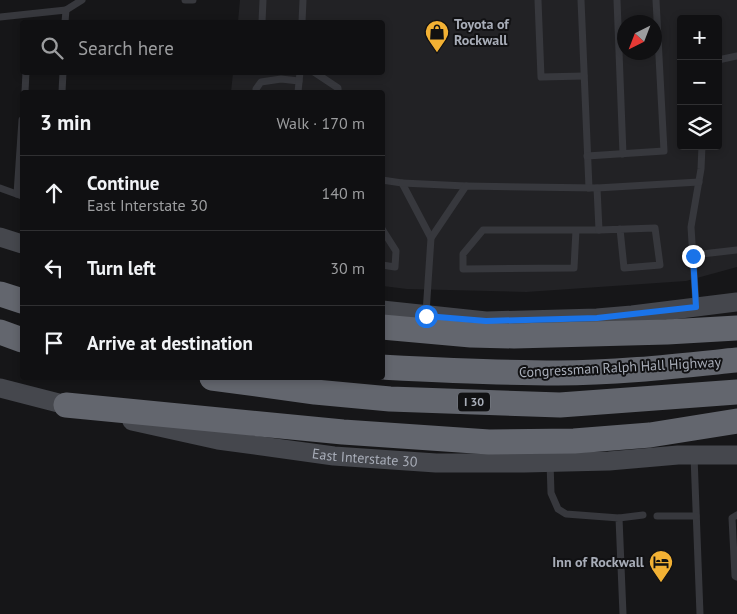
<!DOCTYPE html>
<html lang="en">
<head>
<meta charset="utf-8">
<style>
  body { margin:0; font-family:"PT Sans",sans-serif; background:#19191b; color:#f1f3f6 }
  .controls { position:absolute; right:15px; top:15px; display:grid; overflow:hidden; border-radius:5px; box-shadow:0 2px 8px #0003 }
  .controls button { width:45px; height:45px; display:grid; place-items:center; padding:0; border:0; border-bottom:1px solid #303032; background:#101012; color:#f1f3f6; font:25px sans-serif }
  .compass { position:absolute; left:617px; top:15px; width:45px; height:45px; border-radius:50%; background:#101012; box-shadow:0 2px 8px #0003; rotate:222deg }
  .stop { position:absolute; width:15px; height:15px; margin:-11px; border:4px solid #1a73e8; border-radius:50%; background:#fff }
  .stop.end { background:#1a73e8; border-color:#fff; box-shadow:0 1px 5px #0008 }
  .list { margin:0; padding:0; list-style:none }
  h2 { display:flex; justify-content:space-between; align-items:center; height:65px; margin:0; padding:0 20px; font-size:21px }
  h2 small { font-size:16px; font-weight:400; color:#9c9d9f }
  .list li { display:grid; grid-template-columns:32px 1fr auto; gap:15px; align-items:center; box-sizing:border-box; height:75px; padding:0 20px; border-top:1px solid #303032 }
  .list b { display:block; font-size:19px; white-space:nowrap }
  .list p { margin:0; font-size:16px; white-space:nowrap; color:#9c9d9f }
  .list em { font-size:16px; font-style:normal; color:#9c9d9f }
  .icon { flex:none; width:28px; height:28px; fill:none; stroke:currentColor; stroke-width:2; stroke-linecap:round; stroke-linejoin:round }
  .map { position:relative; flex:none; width:737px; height:614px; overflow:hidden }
  .search { position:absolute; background:#101012; box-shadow:0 2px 8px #0003; left:20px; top:20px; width:365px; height:55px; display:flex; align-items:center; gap:12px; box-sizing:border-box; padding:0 18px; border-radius:5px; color:#9c9d9f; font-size:19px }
  .panel { position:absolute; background:#101012; box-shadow:0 2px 8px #0003; left:20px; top:90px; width:365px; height:290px; border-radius:5px }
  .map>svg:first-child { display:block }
  .built { fill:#222225; fill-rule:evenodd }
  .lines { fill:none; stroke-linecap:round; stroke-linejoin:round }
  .lane { stroke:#37383d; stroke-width:7 }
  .secondary { stroke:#45474d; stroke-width:19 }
  .highway { stroke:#63666e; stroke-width:25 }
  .route { stroke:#1a73e8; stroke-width:6 }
  .labels { text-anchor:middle; stroke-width:4; stroke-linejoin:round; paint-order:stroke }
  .shield { fill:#111113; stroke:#7b7e86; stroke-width:1 }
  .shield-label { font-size:12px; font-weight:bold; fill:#a8adb8 }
  .poi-label { font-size:14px; font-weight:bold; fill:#a8adb8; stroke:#111113; text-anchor:start }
  .street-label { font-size:14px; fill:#a8adb8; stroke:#111113 }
</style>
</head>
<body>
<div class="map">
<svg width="737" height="614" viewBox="0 0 737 614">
  <rect width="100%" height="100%" fill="#161618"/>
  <path class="built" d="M240 0H737V267L686 281 526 292 407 289 383 286 382 92H231L233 73 382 72V22H238ZM681 19H718V146H681ZM624 22H654V52H624Z"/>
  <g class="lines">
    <g class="lane">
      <polyline points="185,0 193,0"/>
      <polyline points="538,0 541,77 584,76"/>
      <polyline points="581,0 589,188"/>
      <polyline points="617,0 623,154"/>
      <polyline points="66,10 82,0"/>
      <polyline points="0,17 66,10 65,22"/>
      <polyline points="262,22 263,0"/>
      <polyline points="302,22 303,0"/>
      <polyline points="718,60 737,56"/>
      <polyline points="314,72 338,88 338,92"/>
      <polyline points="25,92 26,72"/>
      <polyline points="62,92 63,72"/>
      <polyline points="256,92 256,89 261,82 281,79 299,81"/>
      <polyline points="298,92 300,72"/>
      <polyline points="587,156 664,151 656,0"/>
      <polyline points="382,180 402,183 431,238"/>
      <polyline points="402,183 466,186"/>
      <polyline points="0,188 22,196"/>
      <polyline points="17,194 22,120"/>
      <polyline points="382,229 396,251 395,267 382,265"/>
      <polyline points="576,230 574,268 463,269 463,254 483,230 599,230 597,188"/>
      <polyline points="599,230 655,228 660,265 624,268 620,229"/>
      <polyline points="693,255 737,250"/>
      <polyline points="696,305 691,227 701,169 702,146"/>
      <polyline points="426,313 431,238 466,186 597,188 699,182"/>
      <polyline points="694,456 700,614"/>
      <polyline points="550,462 551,493 558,509 566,514 619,518 623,614"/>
      <polyline points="737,515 732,518 735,576 737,577"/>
      <polyline points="657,516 696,516"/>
      <polyline points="619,518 643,515"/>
    </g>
    <g class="secondary">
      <polyline points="0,237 22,244"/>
      <polyline points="382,310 486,321 597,318 632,315 737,302"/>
      <polyline points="0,388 78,408"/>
      <path id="s1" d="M132 421 218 440 334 456 436 463H524L609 461 678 455H737"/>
    </g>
    <g class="highway">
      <polyline points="0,294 22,301"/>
      <polyline points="382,327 471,335 514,336 667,332 737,328"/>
      <polyline points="0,332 22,340"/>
      <path d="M382 367C441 370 499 373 558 373 618 373 678 366 737 360"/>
      <polyline points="212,378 315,392 390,399 560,405 737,392"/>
      <polyline points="66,405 343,432 489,442 574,441 650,435 737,421"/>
    </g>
  </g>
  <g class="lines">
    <polyline class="route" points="426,316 486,321 597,318 696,307 693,256"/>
  </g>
  <defs>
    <g id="shop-pin" transform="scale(1.25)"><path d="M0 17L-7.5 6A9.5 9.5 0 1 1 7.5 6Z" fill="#f2b134" stroke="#111113"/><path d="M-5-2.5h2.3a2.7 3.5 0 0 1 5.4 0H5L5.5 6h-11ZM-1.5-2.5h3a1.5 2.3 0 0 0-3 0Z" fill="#111"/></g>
    <g id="hotel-pin" transform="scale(1.25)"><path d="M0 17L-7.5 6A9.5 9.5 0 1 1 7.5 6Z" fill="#f2b134" stroke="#111113"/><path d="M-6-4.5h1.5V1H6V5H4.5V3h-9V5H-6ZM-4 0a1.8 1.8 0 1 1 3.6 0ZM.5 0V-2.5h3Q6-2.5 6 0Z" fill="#111"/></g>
  </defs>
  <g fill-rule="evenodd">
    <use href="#shop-pin" x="437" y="32"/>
    <use href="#hotel-pin" x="661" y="562"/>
  </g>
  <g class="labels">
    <rect class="shield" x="458" y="392.5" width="32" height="19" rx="4"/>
    <g class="shield-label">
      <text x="474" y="406">I 30</text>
    </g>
    <g class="poi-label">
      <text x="454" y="29">Toyota of<tspan x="454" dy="16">Rockwall</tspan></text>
      <text x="644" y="567" text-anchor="end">Inn of Rockwall</text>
    </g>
    <g class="street-label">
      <text transform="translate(620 367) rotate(-3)" y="5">Congressman Ralph Hall Highway</text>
      <text dy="5" stroke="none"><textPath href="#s1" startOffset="236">East Interstate 30</textPath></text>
    </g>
  </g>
</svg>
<div class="controls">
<button>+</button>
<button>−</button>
<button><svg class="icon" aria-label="layers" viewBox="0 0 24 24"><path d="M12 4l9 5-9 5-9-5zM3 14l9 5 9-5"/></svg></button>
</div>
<svg class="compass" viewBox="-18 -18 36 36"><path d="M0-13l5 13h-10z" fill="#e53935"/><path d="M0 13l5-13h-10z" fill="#9c9d9f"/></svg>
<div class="stop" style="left:426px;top:316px"></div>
<div class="stop end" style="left:693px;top:256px"></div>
<div class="search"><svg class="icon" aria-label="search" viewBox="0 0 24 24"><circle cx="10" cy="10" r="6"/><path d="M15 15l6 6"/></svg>Search here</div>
<section class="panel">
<h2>3 min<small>Walk · 170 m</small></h2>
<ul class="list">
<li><svg class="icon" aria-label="ahead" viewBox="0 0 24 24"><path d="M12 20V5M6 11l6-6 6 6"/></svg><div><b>Continue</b><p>East Interstate 30</p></div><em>140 m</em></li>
<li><svg class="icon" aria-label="left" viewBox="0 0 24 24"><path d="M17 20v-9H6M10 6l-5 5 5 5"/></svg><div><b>Turn left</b></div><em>30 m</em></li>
<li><svg class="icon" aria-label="arrive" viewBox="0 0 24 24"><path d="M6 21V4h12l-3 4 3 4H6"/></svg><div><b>Arrive at destination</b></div></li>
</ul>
</section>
</div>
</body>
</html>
